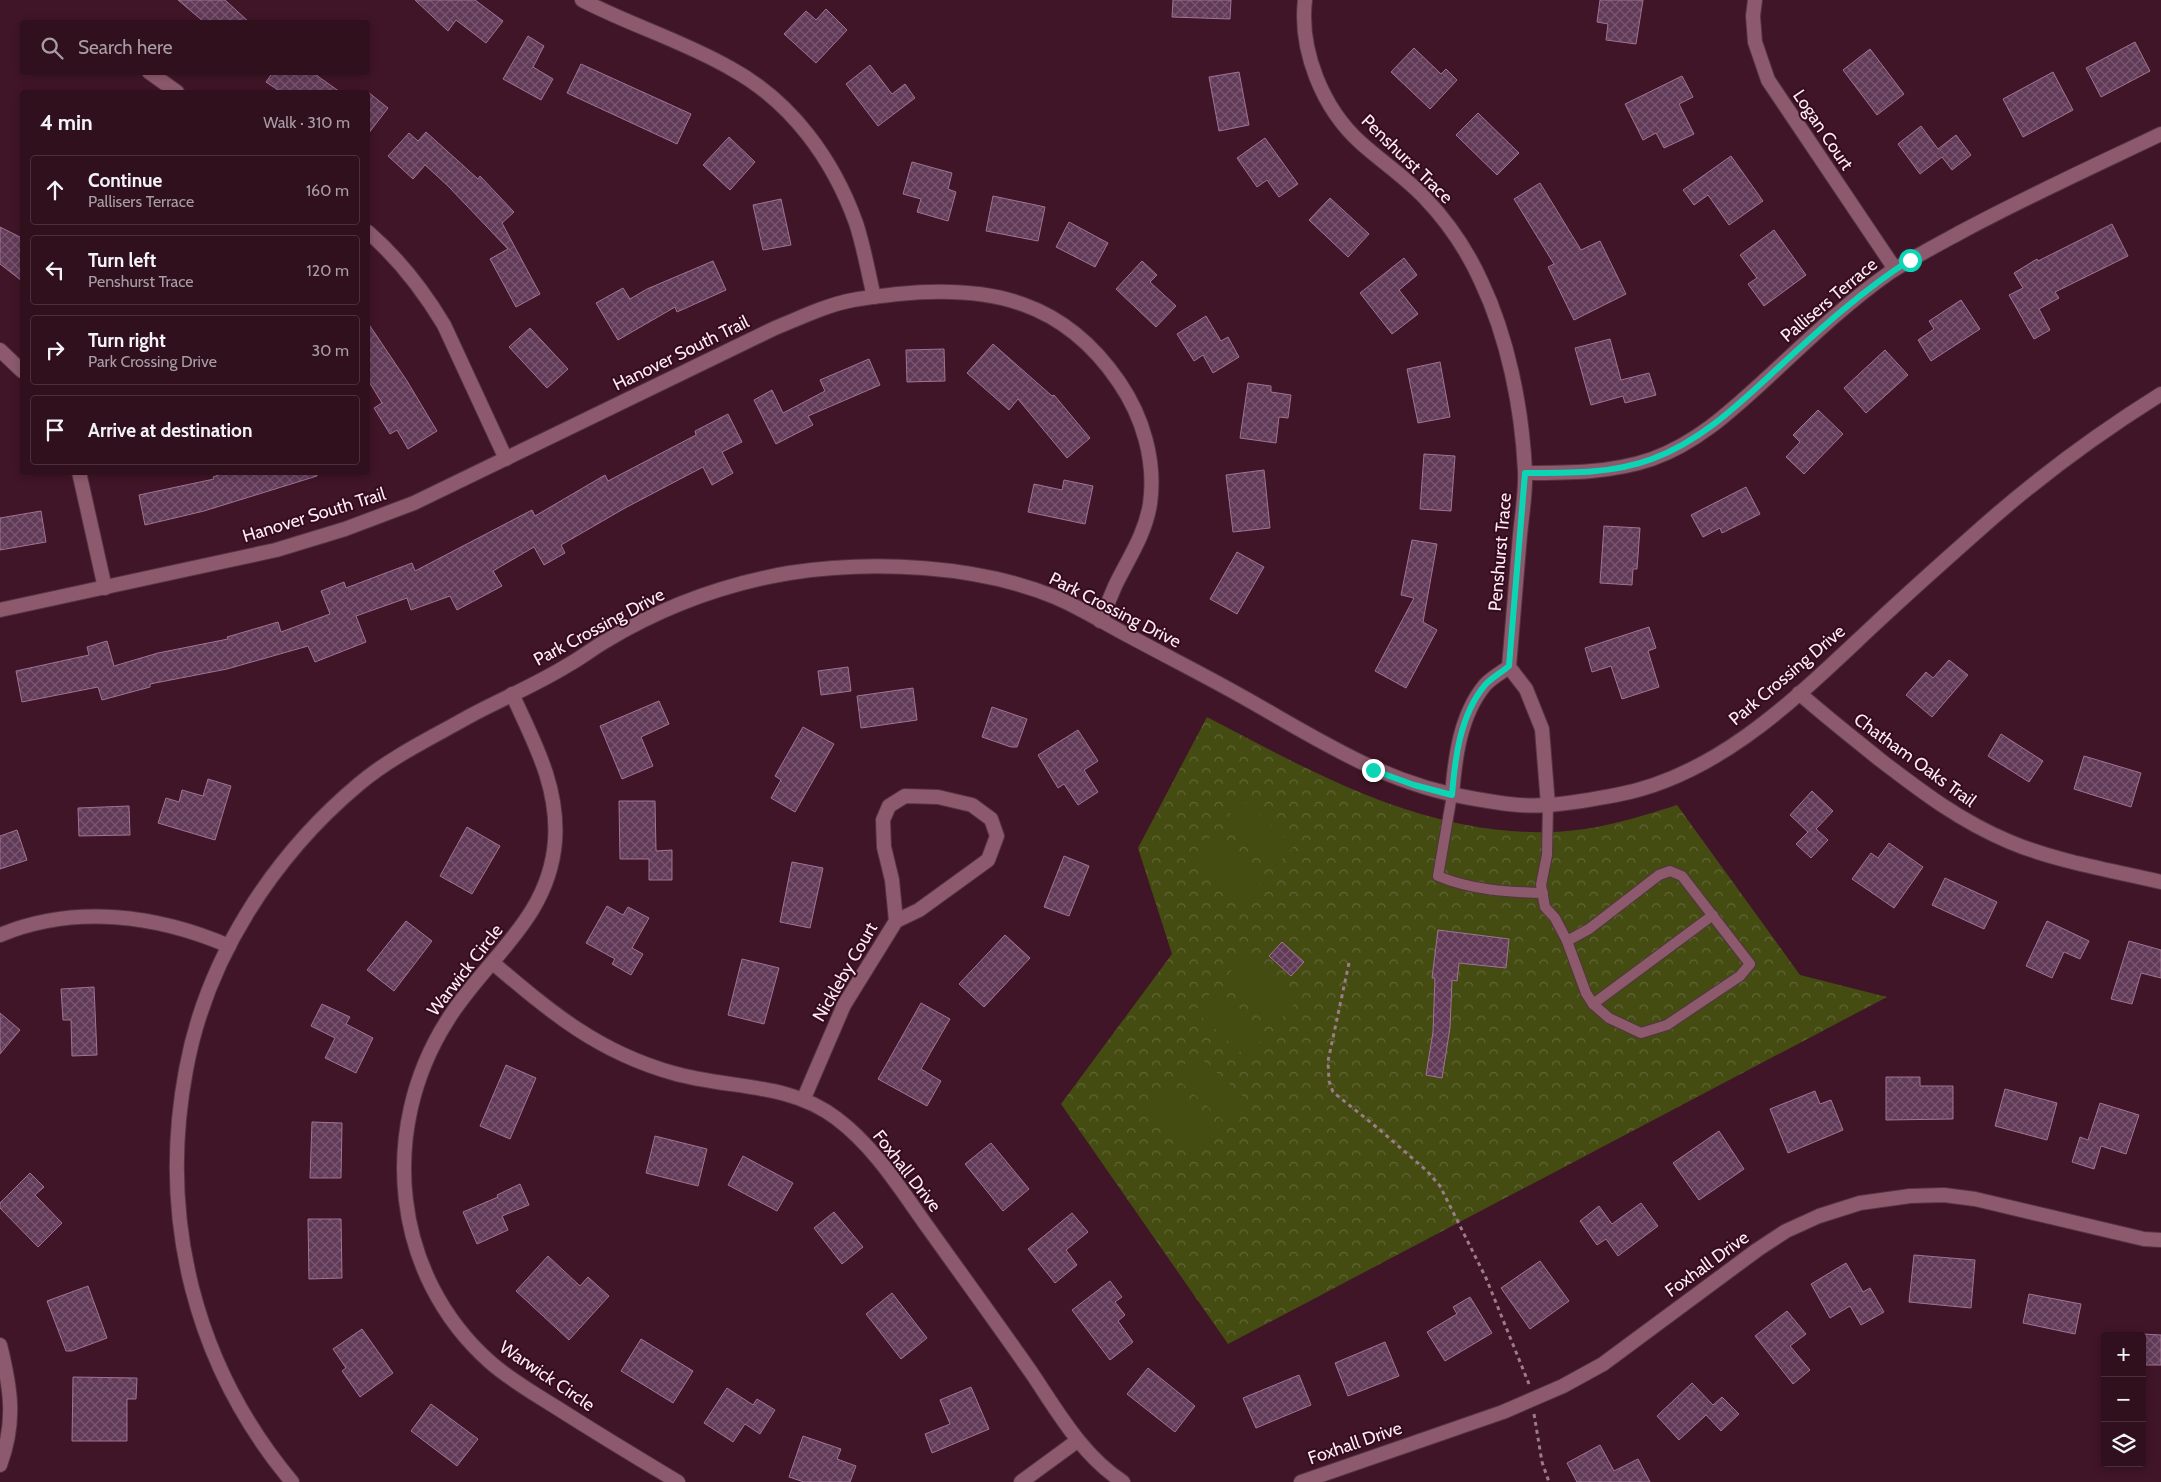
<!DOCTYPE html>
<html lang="en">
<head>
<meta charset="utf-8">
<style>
  body { margin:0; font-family:Cabin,sans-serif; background:#381926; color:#f1f3f6 }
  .controls { position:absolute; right:15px; bottom:15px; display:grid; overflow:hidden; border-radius:5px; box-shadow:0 2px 8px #0003 }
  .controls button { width:45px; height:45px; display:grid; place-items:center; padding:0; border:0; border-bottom:1px solid #4b303b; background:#30101d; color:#f1f3f6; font:25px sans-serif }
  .stop { position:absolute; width:15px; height:15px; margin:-11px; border:4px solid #0bd5b5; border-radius:50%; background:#fff }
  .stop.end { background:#0bd5b5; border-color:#fff; box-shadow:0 1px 5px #0008 }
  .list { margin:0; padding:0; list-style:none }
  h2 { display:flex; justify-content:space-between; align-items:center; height:65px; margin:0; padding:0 20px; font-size:21px }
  h2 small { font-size:16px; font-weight:400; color:#a89da4 }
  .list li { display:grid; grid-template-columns:32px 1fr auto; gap:15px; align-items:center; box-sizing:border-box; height:70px; margin:0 10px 10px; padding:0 10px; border:1px solid #4b303b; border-radius:5px }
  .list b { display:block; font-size:19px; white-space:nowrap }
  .list p { margin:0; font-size:16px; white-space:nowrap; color:#a89da4 }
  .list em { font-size:16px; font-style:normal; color:#a89da4 }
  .icon { flex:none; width:28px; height:28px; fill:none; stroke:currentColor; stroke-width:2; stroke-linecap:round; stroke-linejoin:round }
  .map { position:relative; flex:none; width:2161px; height:1482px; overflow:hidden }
  .search { position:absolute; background:#30101d; box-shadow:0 2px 8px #0003; left:20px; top:20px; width:350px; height:55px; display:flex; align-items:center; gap:12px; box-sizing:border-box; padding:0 18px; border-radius:5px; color:#a89da4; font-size:19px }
  .panel { position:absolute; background:#30101d; box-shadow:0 2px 8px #0003; left:20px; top:90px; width:350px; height:385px; border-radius:5px }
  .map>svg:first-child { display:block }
  .forest { fill:url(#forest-crowns) }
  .pitch { fill:#444c12 }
  .building { fill:url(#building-cross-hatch); stroke:#9f7393 }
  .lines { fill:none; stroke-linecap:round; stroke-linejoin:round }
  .service-casing { stroke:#543442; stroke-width:12 }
  .minor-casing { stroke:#543442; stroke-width:16 }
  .tertiary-casing { stroke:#543442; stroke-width:16 }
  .path { stroke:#9c7c88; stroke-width:3; stroke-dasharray:4 4; stroke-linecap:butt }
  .service { stroke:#8c5a6c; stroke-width:10 }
  .minor { stroke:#8c5a6c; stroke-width:14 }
  .tertiary { stroke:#8c5a6c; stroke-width:14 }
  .route { stroke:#0bd5b5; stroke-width:6 }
  .labels { text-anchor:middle; stroke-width:4; stroke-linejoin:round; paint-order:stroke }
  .street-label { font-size:18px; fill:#feebf1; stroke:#350b1e }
</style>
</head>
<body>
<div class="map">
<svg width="2161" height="1482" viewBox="0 0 2161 1482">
  <defs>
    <pattern id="forest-crowns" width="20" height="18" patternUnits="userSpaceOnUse" patternTransform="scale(1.25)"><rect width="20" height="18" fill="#444c12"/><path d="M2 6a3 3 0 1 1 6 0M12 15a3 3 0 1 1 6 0" fill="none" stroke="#606635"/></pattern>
    <pattern id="building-cross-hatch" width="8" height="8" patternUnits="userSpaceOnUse" patternTransform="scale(1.25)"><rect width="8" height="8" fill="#613a57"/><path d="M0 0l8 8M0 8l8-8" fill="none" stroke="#795770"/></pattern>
  </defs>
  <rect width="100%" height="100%" fill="#401527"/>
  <path class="forest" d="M1207 717C1315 774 1426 836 1551 832 1594 831 1637 818 1677 805L1800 975 1887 997 1228 1344 1061 1104 1172 954 1138 848Z"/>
  <g class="pitch">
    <polygon points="1243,800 1294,846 1273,869 1222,823"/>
    <polygon points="1215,832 1266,878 1245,901 1194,855"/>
    <polygon points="1245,956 1296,1002 1275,1025 1224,979"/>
    <polygon points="1216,987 1267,1034 1246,1057 1195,1011"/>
    <polygon points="1195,1053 1246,1099 1225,1122 1174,1076"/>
    <polygon points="1166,1084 1217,1130 1196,1154 1145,1108"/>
  </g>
  <g class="building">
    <polygon points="178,0 225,0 249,22 204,22"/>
    <polygon points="415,0 475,0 503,21 486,43 456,20 448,31"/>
    <polygon points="1173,0 1231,0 1230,19 1172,17"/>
    <polygon points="1600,0 1643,0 1636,44 1606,40 1608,24 1597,22"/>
    <polygon points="826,9 847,30 816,63 784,34 806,11 816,20"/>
    <polygon points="528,36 544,46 533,67 553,79 541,100 503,79"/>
    <polygon points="2135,42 2150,71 2101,97 2086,68"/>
    <polygon points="1414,48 1441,74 1446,69 1457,80 1430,109 1391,72"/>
    <polygon points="1870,49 1904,94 1877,115 1843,70"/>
    <polygon points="581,64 691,114 677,144 567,93"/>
    <polygon points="870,65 892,94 905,84 915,98 878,126 846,84"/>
    <polygon points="273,72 312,72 340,92 281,92 266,82"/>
    <polygon points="1239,72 1249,125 1219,131 1209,77"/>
    <polygon points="2053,72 2073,110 2023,137 2003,99"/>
    <polygon points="1682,76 1693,97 1679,104 1694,134 1664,148 1656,133 1643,140 1625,104"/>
    <polygon points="368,92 388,108 368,134"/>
    <polygon points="1478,113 1519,153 1497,175 1456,135"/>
    <polygon points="1921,126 1938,149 1956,135 1971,155 1952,170 1942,157 1920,174 1898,144"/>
    <polygon points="426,132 478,179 480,176 514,212 502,223 540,294 516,307 490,259 508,249 448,186 425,165 413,179 388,156 409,133 418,141"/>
    <polygon points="729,137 755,162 730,190 703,165"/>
    <polygon points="1265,138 1298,184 1279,197 1267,180 1257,187 1237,158"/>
    <polygon points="1731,156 1763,201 1729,225 1708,195 1694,205 1683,190"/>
    <polygon points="912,162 952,173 948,189 956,192 948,221 917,212 921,199 903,194"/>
    <polygon points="1540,183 1581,250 1600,241 1626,294 1574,320 1548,267 1554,264 1514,199"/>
    <polygon points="993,196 1045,207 1038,241 986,231"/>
    <polygon points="1330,198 1369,234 1348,257 1309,220"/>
    <polygon points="781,199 791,245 763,250 753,205"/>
    <polygon points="1069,222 1108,243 1095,267 1056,247"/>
    <polygon points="2112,224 2128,256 2055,292 2059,298 2039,309 2050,330 2034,339 2009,295 2023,288 2014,273 2037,259 2038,261"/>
    <polygon points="0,227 22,238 22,281 0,264"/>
    <polygon points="1774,230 1806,275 1764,306 1748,284 1757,278 1740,255"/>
    <polygon points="1404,258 1417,275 1399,290 1418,314 1392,334 1360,293"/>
    <polygon points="713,261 726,290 677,312 675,307 618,340 596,303 623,288 630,299 647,289"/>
    <polygon points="1142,261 1157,275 1150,282 1176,306 1156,327 1116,289"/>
    <polygon points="1961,300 1980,329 1931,361 1918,340 1934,329 1929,321"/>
    <polygon points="1206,316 1221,341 1228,337 1239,357 1213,373 1203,355 1194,361 1177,334"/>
    <polygon points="368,323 407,381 437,431 408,449 397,430 390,434 374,408 382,403 368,380"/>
    <polygon points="530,328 568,369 547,388 509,347"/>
    <polygon points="1610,339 1621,380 1649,373 1656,395 1625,403 1623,396 1591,405 1575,348"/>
    <polygon points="993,344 1052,396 1054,395 1090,438 1067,458 1018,399 1009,410 967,373"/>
    <polygon points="944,349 945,381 907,382 906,350"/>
    <polygon points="1885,350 1908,375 1866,413 1844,388"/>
    <polygon points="869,359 880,385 808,416 813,425 776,444 754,400 772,390 783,413 825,391 820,380"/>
    <polygon points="1440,362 1450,417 1418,423 1407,369"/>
    <polygon points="1248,383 1271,386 1271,392 1291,395 1288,418 1279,417 1276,443 1240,438"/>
    <polygon points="1818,410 1843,434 1804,474 1786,457 1800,442 1793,435"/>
    <polygon points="728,414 742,442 722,452 733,473 712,485 703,467 625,508 561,545 565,553 544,565 534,547 493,571 502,586 457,610 450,596 411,610 407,598 356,616 366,642 315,662 308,646 227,669 150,684 150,687 102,700 98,687 22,702 16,671 89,655 87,647 107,641 114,666 158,653 228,639 227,637 278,622 281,632 330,614 321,591 344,582 346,588 412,563 415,571 532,510 535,516 605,475 608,481 696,435 695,431"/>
    <polygon points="1424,454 1455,456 1451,511 1420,509"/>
    <polygon points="1264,470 1270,528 1233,532 1226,475"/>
    <polygon points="227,472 317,472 317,476 204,511 145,525 139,495 214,479 213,477"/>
    <polygon points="1064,480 1093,486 1085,524 1028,512 1034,484 1062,490"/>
    <polygon points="1746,487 1760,514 1722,533 1720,528 1703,537 1691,515"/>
    <polygon points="41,511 46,542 0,550 0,518"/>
    <polygon points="1604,526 1640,528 1637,569 1633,569 1632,585 1600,583"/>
    <polygon points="1412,540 1437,544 1423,622 1437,630 1406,688 1375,671 1414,598 1401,595"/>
    <polygon points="1237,552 1264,567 1237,614 1210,599"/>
    <polygon points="1649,627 1656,648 1648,651 1659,687 1622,699 1611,666 1592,672 1585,648"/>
    <polygon points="1949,660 1968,675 1932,717 1906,695 1926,672 1933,678"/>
    <polygon points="848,667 851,691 821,695 818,671"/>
    <polygon points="913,688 917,720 861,728 857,696"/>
    <polygon points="659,701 669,724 641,737 653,766 622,779 600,726"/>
    <polygon points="992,707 1027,719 1017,747 1011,747 982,737"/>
    <polygon points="803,727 834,744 795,812 771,798 781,780 775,776"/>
    <polygon points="1078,730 1098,761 1084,770 1098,792 1078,805 1064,784 1058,788 1038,755"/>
    <polygon points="2001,734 2043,761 2029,782 1988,756"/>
    <polygon points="2084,756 2141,773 2131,807 2074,789"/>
    <polygon points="208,779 231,786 215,840 158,823 166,798 179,802 182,790 203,796"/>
    <polygon points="1812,791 1833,811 1816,829 1828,840 1811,858 1796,844 1808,832 1790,815"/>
    <polygon points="619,801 655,801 656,851 672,850 672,880 649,880 649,859 620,859"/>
    <polygon points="129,806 130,835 79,836 78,808"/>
    <polygon points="467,827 500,846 472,894 440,876"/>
    <polygon points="17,830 27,860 0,869 0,836"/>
    <polygon points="1889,843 1923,867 1894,908 1852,879 1871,853 1878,858"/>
    <polygon points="1064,856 1089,866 1069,916 1044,907"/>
    <polygon points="792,862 823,868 810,928 780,922"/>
    <polygon points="1945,878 1997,902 1984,929 1932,905"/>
    <polygon points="607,906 623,915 628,907 649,918 632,948 643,954 631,975 612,964 615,959 586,943"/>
    <polygon points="406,921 432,941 394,991 367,970"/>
    <polygon points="2047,921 2089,941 2080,959 2064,952 2052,978 2026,966"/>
    <polygon points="1438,930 1509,939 1506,968 1459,963 1457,981 1452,980 1450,1028 1442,1078 1426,1075 1433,1032 1435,978 1432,978"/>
    <polygon points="1005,935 1030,958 984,1007 959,984"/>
    <polygon points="2129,941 2161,950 2161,978 2141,973 2132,1004 2111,999"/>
    <polygon points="1282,942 1304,962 1291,976 1269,956"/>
    <polygon points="742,959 779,968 764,1024 728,1015"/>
    <polygon points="94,987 97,1055 72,1056 71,1020 63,1020 61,989"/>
    <polygon points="921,1003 950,1019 921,1069 941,1081 927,1106 878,1079"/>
    <polygon points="322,1004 350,1017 346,1024 373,1038 356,1073 325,1058 335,1038 311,1026"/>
    <polygon points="0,1013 20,1030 0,1054"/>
    <polygon points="506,1065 536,1078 510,1139 480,1126"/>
    <polygon points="1886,1077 1920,1077 1920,1086 1953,1086 1953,1119 1886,1120"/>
    <polygon points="2005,1089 2057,1103 2047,1140 1995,1126"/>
    <polygon points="1815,1091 1820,1104 1831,1100 1843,1130 1788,1153 1770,1109"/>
    <polygon points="2100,1103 2139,1115 2126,1154 2101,1146 2094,1169 2072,1162 2080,1137 2088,1140"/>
    <polygon points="312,1122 342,1123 341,1178 310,1178"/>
    <polygon points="1719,1131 1744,1169 1699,1200 1673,1163"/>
    <polygon points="655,1136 707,1149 698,1186 646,1173"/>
    <polygon points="991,1143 1029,1189 1003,1211 965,1164"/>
    <polygon points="743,1156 793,1183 777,1211 728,1185"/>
    <polygon points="30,1173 44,1187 35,1195 62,1223 38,1247 0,1208 0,1203"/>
    <polygon points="520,1184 529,1205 502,1216 508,1230 477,1244 463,1212 498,1197 497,1195"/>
    <polygon points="1641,1203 1658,1226 1618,1256 1606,1239 1597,1245 1580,1221 1599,1206 1612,1224"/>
    <polygon points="834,1212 863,1247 842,1264 814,1228"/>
    <polygon points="1072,1213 1088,1232 1066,1250 1077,1265 1055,1283 1028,1249"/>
    <polygon points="308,1219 341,1219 342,1278 309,1279"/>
    <polygon points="1914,1255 1975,1260 1971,1308 1909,1302"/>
    <polygon points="548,1256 580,1286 588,1277 609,1296 569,1340 516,1291"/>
    <polygon points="1540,1261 1569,1301 1530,1329 1501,1288"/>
    <polygon points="1846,1263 1863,1292 1870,1288 1884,1312 1861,1325 1850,1306 1830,1318 1811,1284"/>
    <polygon points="1110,1281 1122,1297 1115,1302 1125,1315 1118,1321 1133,1342 1110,1360 1072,1310"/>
    <polygon points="88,1286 107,1338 72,1351 66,1351 47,1301"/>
    <polygon points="892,1293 927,1338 901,1359 866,1314"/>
    <polygon points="2029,1294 2081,1304 2075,1334 2023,1323"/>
    <polygon points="1470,1297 1492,1333 1445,1361 1427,1332 1457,1314 1453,1307"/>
    <polygon points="1787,1311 1806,1334 1790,1346 1810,1370 1793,1384 1755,1336"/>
    <polygon points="362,1329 393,1373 360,1397 342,1371 346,1368 333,1349"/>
    <polygon points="2142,1334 2161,1335 2161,1365 2142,1365"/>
    <polygon points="641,1339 693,1371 673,1403 621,1371"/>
    <polygon points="1385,1342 1399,1376 1348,1396 1335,1363"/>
    <polygon points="1148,1368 1195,1406 1175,1432 1127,1394"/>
    <polygon points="1299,1375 1311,1405 1256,1428 1243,1398"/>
    <polygon points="73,1377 137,1378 136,1399 127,1399 127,1441 72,1441"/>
    <polygon points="1692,1383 1713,1405 1722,1397 1739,1414 1721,1431 1706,1415 1679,1440 1657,1416"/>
    <polygon points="971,1387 989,1429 932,1453 925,1434 950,1424 940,1400"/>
    <polygon points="727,1388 753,1405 757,1399 775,1410 760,1434 745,1424 733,1442 704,1423"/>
    <polygon points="431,1404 478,1439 457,1466 411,1431"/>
    <polygon points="803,1436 841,1449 837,1459 856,1466 850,1482 804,1482 789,1477"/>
    <polygon points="1600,1445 1614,1471 1638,1459 1650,1482 1577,1482 1567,1463"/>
  </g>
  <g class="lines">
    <g class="service-casing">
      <g id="service">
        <path d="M1452 795 1438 876C1471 890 1507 892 1543 893"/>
        <polyline points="1548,805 1547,855 1541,885 1545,907 1555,918 1567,941 1589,929 1659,875 1670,871 1682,876 1750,964 1740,976 1667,1025 1641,1033 1609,1018 1593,1004"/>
        <polyline points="1567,941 1586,993 1593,1004 1713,915"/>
      </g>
    </g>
    <g class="minor-casing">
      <g id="minor">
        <path d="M582 0C630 25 683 41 730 68 791 101 833 159 856 223 864 247 868 272 874 297"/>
        <path d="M1305 0C1299 51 1323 109 1361 143 1381 161 1405 177 1424 197 1447 221 1467 250 1481 281 1508 338 1522 408 1525 471 1526 492 1522 514 1520 535 1516 579 1513 623 1509 667L1526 689 1542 729 1548 805"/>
        <polyline points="1755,0 1753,16 1755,42 1768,80 1895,269"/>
        <polyline points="149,72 177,92"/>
        <path d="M368 232C398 258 423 290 444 325L506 459"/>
        <polyline points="0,350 22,371"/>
        <polyline points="79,472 105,588"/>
        <path d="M1525 473C1568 473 1611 473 1652 459 1697 443 1731 411 1766 379 1805 343 1845 304 1889 273 1912 258 1937 245 1961 232 2026 197 2094 166 2161 134"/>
        <path d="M0 610 276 550 345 529 414 503 775 328C800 318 826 305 853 300 868 297 883 296 898 294 991 285 1064 301 1119 382 1143 417 1156 461 1150 504 1145 535 1128 559 1115 586 1110 598 1105 610 1100 621"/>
        <path d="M1799 693C1825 716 1852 737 1879 759 1922 792 1960 821 2010 842 2058 862 2111 870 2161 882"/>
        <path d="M512 694C534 742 559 787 555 841 549 920 485 959 447 1021 378 1130 392 1275 490 1362 509 1379 532 1392 554 1406 595 1432 636 1457 678 1482"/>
        <path d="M1452 795C1455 758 1460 715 1485 685 1491 678 1502 672 1509 667"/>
        <path d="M0 935C75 904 157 915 229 946"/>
        <path d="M493 963C552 1013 598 1052 673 1073 728 1089 789 1082 836 1118 875 1147 901 1190 929 1229 964 1278 999 1326 1033 1375 1059 1414 1083 1456 1123 1482"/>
        <polyline points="804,1098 844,1005 896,921 919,910 988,860 997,836 991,819 972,805 938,797 905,796 889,806 883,820 884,847 892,880 896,921"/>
        <path d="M0 1345C11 1389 16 1422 0 1465"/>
        <polyline points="1021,1482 1077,1441"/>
        <polyline points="1301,1482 1503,1412 1563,1386 1603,1364 1757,1250 1786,1231 1819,1216 1860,1203 1910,1196 1944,1195 1975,1199 2144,1239 2161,1240"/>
      </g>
    </g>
    <g class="tertiary-casing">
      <path id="tertiary" d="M292 1482C195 1366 158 1219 186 1070 206 959 273 856 359 784 391 757 431 738 468 717 501 699 536 685 568 665 581 658 592 649 604 642 660 608 725 584 789 573 873 560 977 565 1055 597 1081 608 1106 624 1131 637 1168 657 1206 676 1243 697 1321 741 1386 785 1476 799 1499 803 1523 807 1546 805 1569 804 1594 799 1616 795 1720 776 1800 694 1874 625 1908 593 1944 561 1979 530 2036 479 2097 434 2161 394"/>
    </g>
    <g class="path">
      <polyline points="1349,963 1328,1061 1329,1081 1333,1092 1380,1130 1427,1171 1440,1186 1486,1278 1529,1384"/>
      <polyline points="1534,1414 1542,1462 1549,1482"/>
    </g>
    <use href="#service" class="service"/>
    <use href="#minor" class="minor"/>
    <use href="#tertiary" class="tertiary"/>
  </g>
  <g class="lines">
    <path class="route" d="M1373 770 1414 785 1452 795C1455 758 1460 715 1485 685 1491 678 1502 672 1509 666L1525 473C1568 473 1612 474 1652 459 1703 440 1741 402 1780 366 1821 328 1863 290 1910 260"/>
  </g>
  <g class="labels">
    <g class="street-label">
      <text transform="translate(1823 130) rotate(56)" y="6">Logan Court</text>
      <text transform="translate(1407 159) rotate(44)" y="6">Penshurst Trace</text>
      <text transform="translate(1829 300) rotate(-40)" y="6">Pallisers Terrace</text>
      <text transform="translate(681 353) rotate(-26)" y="6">Hanover South Trail</text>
      <text transform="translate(314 515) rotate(-17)" y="6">Hanover South Trail</text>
      <text transform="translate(1500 552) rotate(-85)" y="6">Penshurst Trace</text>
      <text transform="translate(1115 610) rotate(27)" y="6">Park Crossing Drive</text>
      <text transform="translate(599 627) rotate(-28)" y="6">Park Crossing Drive</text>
      <text transform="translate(1787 675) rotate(-40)" y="6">Park Crossing Drive</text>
      <text transform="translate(1915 760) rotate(36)" y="6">Chatham Oaks Trail</text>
      <text transform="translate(465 970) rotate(-52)" y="6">Warwick Circle</text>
      <text transform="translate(845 972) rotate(-60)" y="6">Nickleby Court</text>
      <text transform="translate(907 1171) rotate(52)" y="6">Foxhall Drive</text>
      <text transform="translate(1707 1264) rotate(-36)" y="6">Foxhall Drive</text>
      <text transform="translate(547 1376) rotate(34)" y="6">Warwick Circle</text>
      <text transform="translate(1355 1443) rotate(-19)" y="6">Foxhall Drive</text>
    </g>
  </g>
</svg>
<div class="controls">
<button>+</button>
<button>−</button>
<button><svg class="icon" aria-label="layers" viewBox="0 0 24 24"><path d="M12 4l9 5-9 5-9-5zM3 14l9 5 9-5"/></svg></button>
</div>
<div class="stop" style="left:1910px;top:260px"></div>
<div class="stop end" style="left:1373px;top:770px"></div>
<div class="search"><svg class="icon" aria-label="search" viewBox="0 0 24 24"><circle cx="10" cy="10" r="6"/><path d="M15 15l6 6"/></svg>Search here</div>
<section class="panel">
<h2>4 min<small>Walk · 310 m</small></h2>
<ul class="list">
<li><svg class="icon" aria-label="ahead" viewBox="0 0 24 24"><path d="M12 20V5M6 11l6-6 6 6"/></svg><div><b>Continue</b><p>Pallisers Terrace</p></div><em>160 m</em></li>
<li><svg class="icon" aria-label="left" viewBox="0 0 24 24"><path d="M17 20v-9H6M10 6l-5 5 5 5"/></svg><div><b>Turn left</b><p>Penshurst Trace</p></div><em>120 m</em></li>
<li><svg class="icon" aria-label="right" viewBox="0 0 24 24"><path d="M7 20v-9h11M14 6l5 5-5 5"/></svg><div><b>Turn right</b><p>Park Crossing Drive</p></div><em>30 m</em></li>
<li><svg class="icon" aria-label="arrive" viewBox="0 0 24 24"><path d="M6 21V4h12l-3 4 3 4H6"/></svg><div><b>Arrive at destination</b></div></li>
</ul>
</section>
</div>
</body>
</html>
